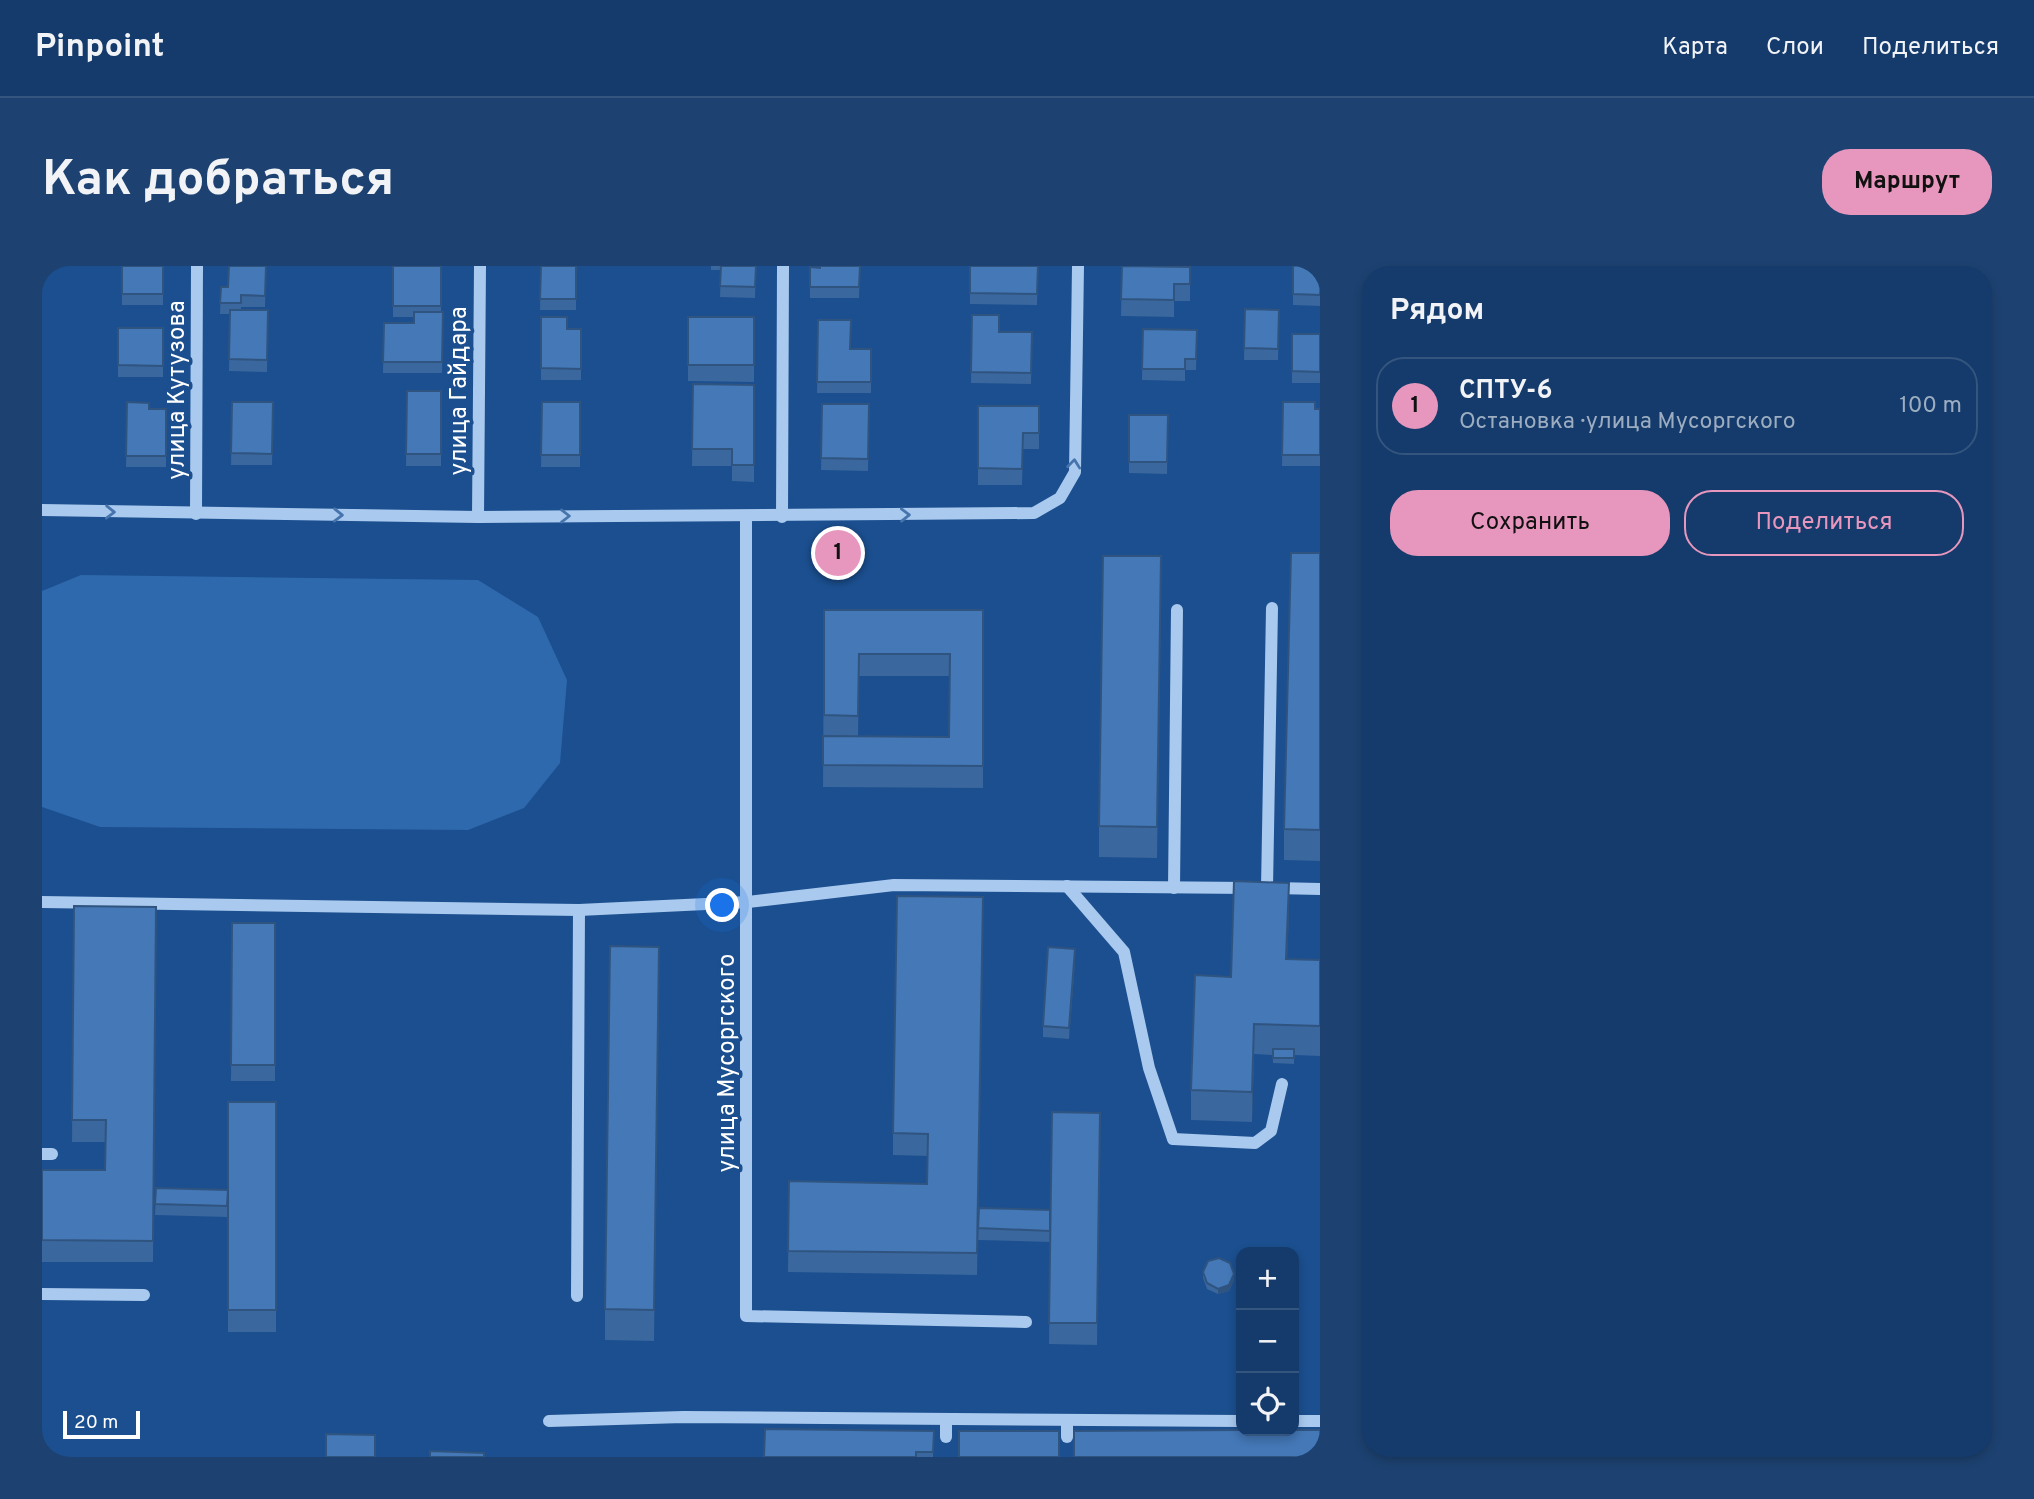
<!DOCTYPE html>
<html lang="ru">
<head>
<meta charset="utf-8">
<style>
  body { margin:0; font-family:Overpass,sans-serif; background:#1d4271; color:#f1f3f6 }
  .controls { position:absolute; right:21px; bottom:21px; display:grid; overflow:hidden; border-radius:14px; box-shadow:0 4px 10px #0003 }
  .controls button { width:63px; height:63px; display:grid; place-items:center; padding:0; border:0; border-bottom:2px solid #33557e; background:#143b6b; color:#f1f3f6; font:35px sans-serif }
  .scale { position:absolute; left:21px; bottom:18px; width:77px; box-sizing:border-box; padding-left:7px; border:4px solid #fff; border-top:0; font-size:19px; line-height:24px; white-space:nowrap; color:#fff; -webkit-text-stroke:5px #1b4f8f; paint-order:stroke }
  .you { position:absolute; left:681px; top:640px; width:24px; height:24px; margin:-18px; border:5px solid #fff; border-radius:50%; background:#1a73e8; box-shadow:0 0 0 10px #1a73e833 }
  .badge { display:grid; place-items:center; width:46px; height:46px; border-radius:50%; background:#e797bd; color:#111; font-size:23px; font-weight:700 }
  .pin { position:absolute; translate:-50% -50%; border:4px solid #fff; box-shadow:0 2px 7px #0006 }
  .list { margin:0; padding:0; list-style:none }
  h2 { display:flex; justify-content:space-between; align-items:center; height:91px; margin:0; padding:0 28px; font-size:30px }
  h2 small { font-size:23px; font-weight:400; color:#9dadc1 }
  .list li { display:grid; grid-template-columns:46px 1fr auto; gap:21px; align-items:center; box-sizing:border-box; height:98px; margin:0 14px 14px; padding:0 14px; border:2px solid #33557e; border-radius:28px }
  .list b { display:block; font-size:26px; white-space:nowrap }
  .list p { margin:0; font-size:23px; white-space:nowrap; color:#9dadc1 }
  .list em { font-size:23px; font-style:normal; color:#9dadc1 }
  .actions { display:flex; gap:14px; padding:21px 28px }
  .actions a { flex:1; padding:16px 0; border:2px solid #e797bd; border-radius:28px; text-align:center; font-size:24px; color:#e797bd }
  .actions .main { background:#e797bd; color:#111 }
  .icon { flex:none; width:38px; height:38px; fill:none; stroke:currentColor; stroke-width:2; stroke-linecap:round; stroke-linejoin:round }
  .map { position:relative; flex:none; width:1278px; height:1191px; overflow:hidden; border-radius:28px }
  header { display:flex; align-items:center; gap:42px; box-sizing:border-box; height:98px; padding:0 35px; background:#143b6b; border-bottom:2px solid #33557e }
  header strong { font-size:33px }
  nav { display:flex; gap:38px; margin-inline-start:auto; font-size:24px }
  .intro { display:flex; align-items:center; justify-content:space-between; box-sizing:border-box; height:168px; padding:0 42px }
  h1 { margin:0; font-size:49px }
  .button { padding:18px 32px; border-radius:28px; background:#e797bd; color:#111; font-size:24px; font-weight:700 }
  main { display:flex; gap:42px; padding:0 42px }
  aside { flex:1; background:#143b6b; border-radius:28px; box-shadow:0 4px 10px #0003 }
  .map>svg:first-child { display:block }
  .green { fill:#2e69ad }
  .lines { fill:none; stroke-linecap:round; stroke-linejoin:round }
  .minor { stroke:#a9c9ee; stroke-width:12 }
  .wall { fill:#3a679d; fill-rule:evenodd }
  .shaded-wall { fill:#305480 }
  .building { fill:#4478b7; stroke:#305480; stroke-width:2 }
  .oneway { stroke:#4674ac }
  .labels { text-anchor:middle; stroke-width:7; stroke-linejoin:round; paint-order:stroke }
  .street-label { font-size:24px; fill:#fff; stroke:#1b4f8f }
</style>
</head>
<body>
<header>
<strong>Pinpoint</strong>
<nav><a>Карта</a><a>Слои</a><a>Поделиться</a></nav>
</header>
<div class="intro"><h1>Как добраться</h1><a class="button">Маршрут</a></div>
<main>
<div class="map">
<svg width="1278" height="1191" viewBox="0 0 1278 1191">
  <rect width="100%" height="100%" fill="#1b4f8f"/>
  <polygon class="green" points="39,309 436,314 496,351 525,414 518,497 482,542 426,564 58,561 0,541 0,325"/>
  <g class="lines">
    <g class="minor">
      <polyline points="0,244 436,251 992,247 1018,232 1033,206 1036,0"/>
      <polyline points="154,248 155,0"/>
      <polyline points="704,250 704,1050 984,1056"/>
      <polyline points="436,251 438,0"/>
      <polyline points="740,251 741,0"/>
      <polyline points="1025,620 1082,686 1107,802 1131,873 1213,877 1229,865 1240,818"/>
      <polyline points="1132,622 1135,344"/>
      <polyline points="1225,622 1230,342"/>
      <polyline points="1233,622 1278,623"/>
      <polyline points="0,636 537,644"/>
      <polyline points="0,888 10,888"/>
      <polyline points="0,1028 102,1029"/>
      <polyline points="535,1030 537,644 706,636 852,619 1208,622"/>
      <polyline points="507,1155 641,1151 1199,1155"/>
      <polyline points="1252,1155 1278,1155"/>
      <polyline points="1025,1156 1025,1171"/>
      <polyline points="904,1171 904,1154"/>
    </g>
  </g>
  <g class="wall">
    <rect x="80" y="0" width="41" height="39"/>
    <polygon points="224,0 223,41 199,41 199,44 226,44 225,106 187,105 188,48 178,48 179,21 186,21"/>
    <polygon points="351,0 399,0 399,46 401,46 400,107 341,107 342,57 372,57 372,51 351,51"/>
    <polygon points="499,0 534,0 534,44 498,44"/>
    <polygon points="669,0 714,0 713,32 678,31 679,4 669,4"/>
    <polygon points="818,0 817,32 768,32 768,1"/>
    <polygon points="928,0 996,0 995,39 928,38"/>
    <polygon points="1080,0 1148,1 1148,35 1132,35 1132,51 1079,50"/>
    <polygon points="1251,0 1278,0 1278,40 1251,39"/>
    <polygon points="1203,43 1237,44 1236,94 1202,94"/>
    <polygon points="930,49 957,66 990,66 989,118 929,117"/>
    <polygon points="499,51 525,63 539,63 539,114 499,114"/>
    <polygon points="646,51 712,51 712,116 646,115"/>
    <polygon points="776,54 809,83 829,83 829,127 775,127"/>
    <rect x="76" y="62" width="45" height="49"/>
    <polygon points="1101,63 1155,64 1154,104 1143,104 1143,115 1100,114"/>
    <rect x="1250" y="68" width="28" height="49"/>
    <polygon points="651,118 712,119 712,216 690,215 690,200 650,200"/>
    <polygon points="365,125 399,125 399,200 364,200"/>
    <polygon points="85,136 107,143 124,143 124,201 84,201"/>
    <polygon points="190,136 231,136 230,199 189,199"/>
    <polygon points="500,136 538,136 538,201 499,201"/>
    <polygon points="1241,136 1273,143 1278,143 1278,200 1240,200"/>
    <polygon points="780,138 827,138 826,205 779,204"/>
    <polygon points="936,140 997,140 997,183 981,183 980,219 936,219"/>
    <polygon points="1087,149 1126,149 1125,208 1087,207"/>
    <polygon points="1278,287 1278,595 1242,594 1242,563"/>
    <polygon points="1119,321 1115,592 1057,591 1057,560"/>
    <path d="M782 344H941V522L781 521ZM817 410H908L907 471 816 470Z"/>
    <polygon points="941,631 935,1009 746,1006 747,915 885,918 886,890 851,889 851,867"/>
    <polygon points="32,640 114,641 111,996 0,996 0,904 63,904 64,876 30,876"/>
    <polygon points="1247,648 1245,693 1278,694 1278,790 1252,789 1252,798 1231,797 1231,789 1212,788 1210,856 1149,854 1149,824 1189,711"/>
    <polygon points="190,657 233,657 233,815 189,815"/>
    <polygon points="1033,695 1027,773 1001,771 1001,760"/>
    <polygon points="617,711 612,1075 563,1074 563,1043"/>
    <polygon points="234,836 234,1066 186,1066 186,939 185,951 113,949 114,922 186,924"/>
    <polygon points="1010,846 1058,847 1055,1079 1007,1078"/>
    <polygon points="937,942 1008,944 1008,976 936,974"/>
    <polygon points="1161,1006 1192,1014 1187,1025 1176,1028 1165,1023 1161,1012"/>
    <polygon points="892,1165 891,1191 722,1191"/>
  </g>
  <g class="shaded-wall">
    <polygon points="1247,617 1247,648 1244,724 1244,693"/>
    <polygon points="1033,683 1033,695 1027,773 1027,762"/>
    <polygon points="1212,758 1212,788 1210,856 1210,826"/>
    <polygon points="1192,1008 1192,1014 1187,1025 1176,1028 1176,1023"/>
  </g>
  <g class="building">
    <rect x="80" y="0" width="41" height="28"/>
    <polygon points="187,0 224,0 223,30 199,29 199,37 178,37 179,21 186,21"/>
    <rect x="351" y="0" width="48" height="40"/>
    <polygon points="499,0 534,0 534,33 498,33"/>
    <polygon points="679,0 714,0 713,21 678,20"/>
    <polygon points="778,0 818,0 817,21 768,21 768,1 778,2"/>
    <polygon points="928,0 996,0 995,28 928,27"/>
    <polygon points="1080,0 1148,1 1148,18 1132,18 1132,34 1079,33"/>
    <polygon points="1251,0 1278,0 1278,29 1251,28"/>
    <polygon points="1203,43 1237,44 1236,83 1202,82"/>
    <polygon points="188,44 226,44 225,94 187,93"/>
    <polygon points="372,46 401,46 400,96 341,96 342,57 372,57"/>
    <polygon points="930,49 957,49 957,66 990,66 989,107 929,106"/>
    <polygon points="499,51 525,51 525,63 539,63 539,103 499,102"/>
    <rect x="646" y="51" width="66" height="48"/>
    <polygon points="776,54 809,54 808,83 829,83 829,116 775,116"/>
    <polygon points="76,62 121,62 121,100 76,99"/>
    <polygon points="1101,63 1155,64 1154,93 1143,93 1143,103 1100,103"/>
    <polygon points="1250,68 1278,68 1278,106 1250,105"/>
    <polygon points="651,118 712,119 712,199 690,199 690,183 650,183"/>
    <polygon points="365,125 399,125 399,188 364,188"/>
    <polygon points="85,136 107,137 107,143 124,143 124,190 84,190"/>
    <polygon points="190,136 231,136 230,188 189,187"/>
    <polygon points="500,136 538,136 538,189 499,189"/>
    <polygon points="1241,136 1273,136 1273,143 1278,143 1278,189 1240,189"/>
    <polygon points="780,138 827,138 826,193 779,192"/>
    <polygon points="936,140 997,140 997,167 981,167 980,203 936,202"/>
    <polygon points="1087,149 1126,149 1125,196 1087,196"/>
    <polygon points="1249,287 1278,287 1278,564 1242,563"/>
    <polygon points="1061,290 1119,290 1115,561 1057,560"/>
    <polygon points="782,344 941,344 941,500 781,499 781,470 907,471 908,388 817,388 816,450 782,449"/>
    <polygon points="1192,615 1247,617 1244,693 1278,694 1278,760 1212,758 1210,826 1149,824 1153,709 1189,711"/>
    <polygon points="855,630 941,631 935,987 746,985 747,915 885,918 886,868 851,867"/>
    <polygon points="32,640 114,641 111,975 0,974 0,904 63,904 64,854 30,854"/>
    <polygon points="190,657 233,657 233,799 189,799"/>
    <polygon points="568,680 617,681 612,1044 563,1043"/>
    <polygon points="1006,681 1033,683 1027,762 1001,760"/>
    <rect x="1231" y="783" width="21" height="9"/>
    <rect x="186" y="836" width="48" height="208"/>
    <polygon points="1010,846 1058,847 1055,1057 1007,1057"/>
    <polygon points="114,922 186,924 185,940 113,938"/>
    <polygon points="937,942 1008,944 1008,965 936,962"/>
    <polygon points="1177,992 1188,997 1192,1008 1187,1019 1176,1023 1165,1017 1161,1006 1166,995"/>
    <polygon points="723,1163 892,1165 891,1186 874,1186 874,1191 722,1191"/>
    <polygon points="1199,1164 1278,1164 1278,1191 1032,1191 1032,1165"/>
    <rect x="917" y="1165" width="100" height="26"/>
    <polygon points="284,1168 333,1169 333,1191 284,1191"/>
    <polygon points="388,1185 442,1187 442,1191 388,1191"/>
  </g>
  <defs><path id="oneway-chevron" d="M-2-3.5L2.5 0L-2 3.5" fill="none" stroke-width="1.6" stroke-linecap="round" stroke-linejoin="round" transform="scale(1.75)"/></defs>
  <g class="oneway">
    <use href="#oneway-chevron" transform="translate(1032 198) rotate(-84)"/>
    <use href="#oneway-chevron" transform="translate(68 246) rotate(1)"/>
    <use href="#oneway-chevron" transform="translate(296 249) rotate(1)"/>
    <use href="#oneway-chevron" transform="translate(863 249) rotate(-1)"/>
    <use href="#oneway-chevron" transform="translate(523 250)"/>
  </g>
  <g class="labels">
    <g class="street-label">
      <text transform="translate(134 124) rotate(-90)" y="8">улица Кутузова</text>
      <text transform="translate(416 125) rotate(-90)" y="8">улица Гайдара</text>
      <text transform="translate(684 797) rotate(-90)" y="8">улица Мусоргского</text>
    </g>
  </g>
</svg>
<div class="controls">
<button>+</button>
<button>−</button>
<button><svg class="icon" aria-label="locate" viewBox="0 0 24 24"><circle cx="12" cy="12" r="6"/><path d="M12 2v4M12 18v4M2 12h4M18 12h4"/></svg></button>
</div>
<div class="scale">20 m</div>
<div class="you"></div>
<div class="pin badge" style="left:796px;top:287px">1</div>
</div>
<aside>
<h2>Рядом<small></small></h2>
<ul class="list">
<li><span class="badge">1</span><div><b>СПТУ-6</b><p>Остановка · улица Мусоргского</p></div><em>100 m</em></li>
</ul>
<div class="actions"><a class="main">Сохранить</a><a>Поделиться</a></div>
</aside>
</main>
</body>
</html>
